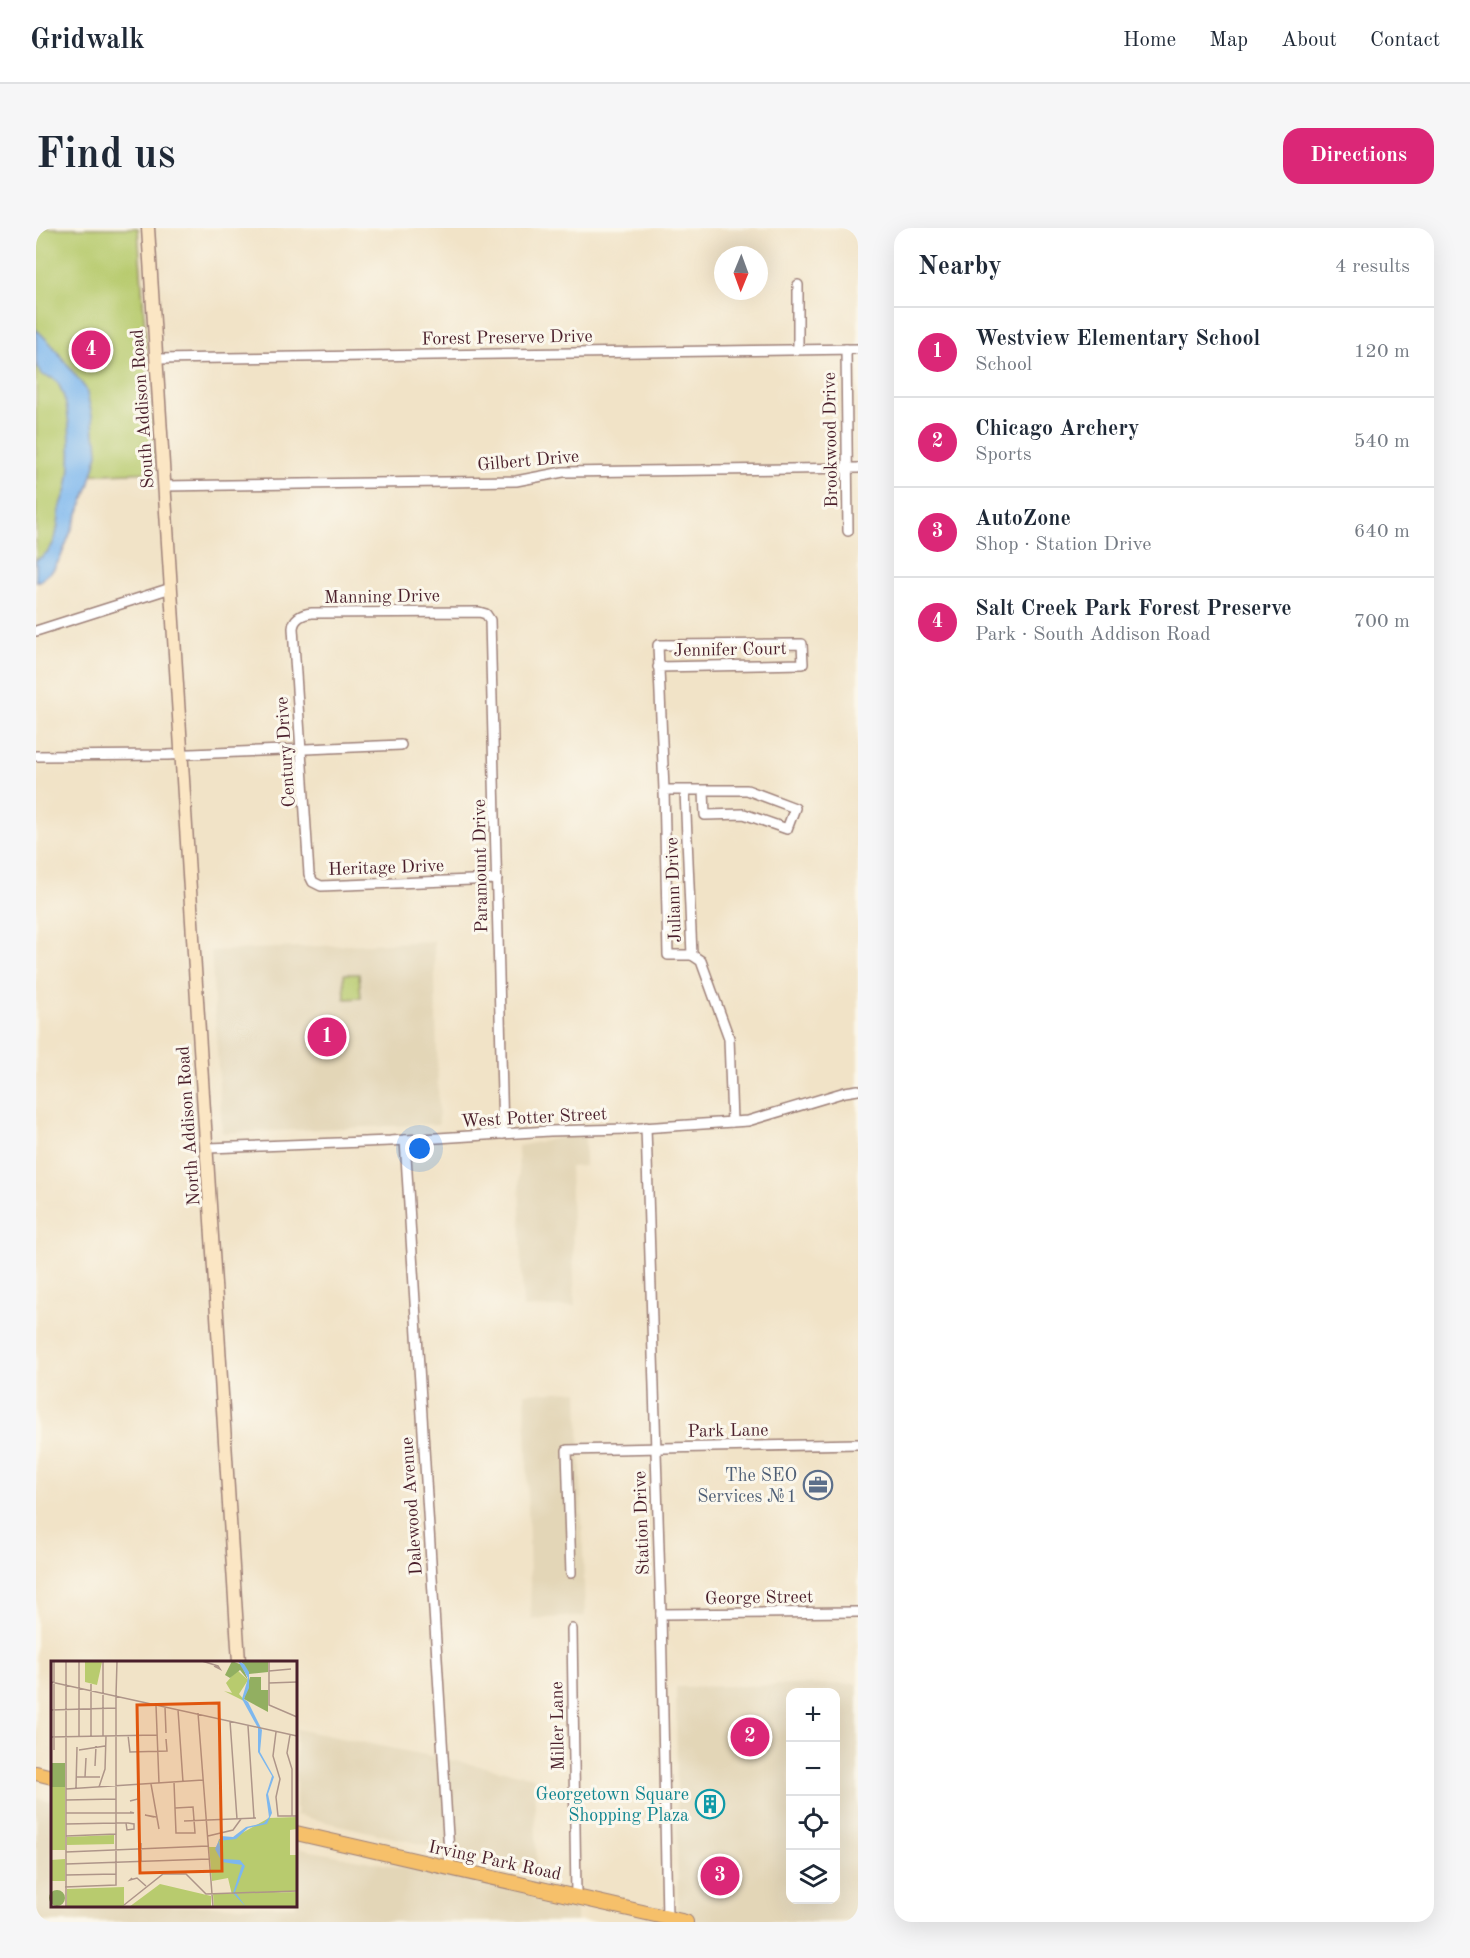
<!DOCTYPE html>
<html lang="en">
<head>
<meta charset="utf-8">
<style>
  body { margin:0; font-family:"Old Standard TT",serif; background:#f6f6f7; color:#1f2937 }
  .controls { position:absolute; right:18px; bottom:18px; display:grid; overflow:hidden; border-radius:12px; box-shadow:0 6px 24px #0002 }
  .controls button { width:54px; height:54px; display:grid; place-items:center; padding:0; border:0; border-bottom:2px solid #e0e1e3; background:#fff; color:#1f2937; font:30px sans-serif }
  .compass { position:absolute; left:678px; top:18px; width:54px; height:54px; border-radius:50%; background:#fff; box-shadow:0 6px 24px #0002; rotate:181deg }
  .you { position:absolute; left:384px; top:921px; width:21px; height:21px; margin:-15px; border:4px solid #fff; border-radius:50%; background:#1a73e8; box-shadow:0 0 0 9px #1a73e833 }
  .badge { display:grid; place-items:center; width:39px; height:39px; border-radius:50%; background:#db2777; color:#fff; font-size:20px; font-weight:700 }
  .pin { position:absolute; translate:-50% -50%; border:3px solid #fff; box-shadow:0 2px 6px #0006 }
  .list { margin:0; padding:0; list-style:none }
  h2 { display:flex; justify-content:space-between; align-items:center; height:78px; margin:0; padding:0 24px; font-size:26px }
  h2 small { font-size:20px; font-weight:400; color:#747a83 }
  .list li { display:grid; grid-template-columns:39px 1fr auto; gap:18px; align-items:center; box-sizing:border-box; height:90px; padding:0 24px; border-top:2px solid #e0e1e3 }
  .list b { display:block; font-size:22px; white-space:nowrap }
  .list p { margin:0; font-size:20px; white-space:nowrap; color:#747a83 }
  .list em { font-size:20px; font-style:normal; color:#747a83 }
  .icon { flex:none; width:33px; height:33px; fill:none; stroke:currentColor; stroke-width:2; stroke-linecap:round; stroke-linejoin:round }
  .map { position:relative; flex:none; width:822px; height:1694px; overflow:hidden; border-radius:18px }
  header { display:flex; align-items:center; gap:36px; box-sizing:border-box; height:84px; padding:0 30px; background:#fff; border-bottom:2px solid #e0e1e3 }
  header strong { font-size:28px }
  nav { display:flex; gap:33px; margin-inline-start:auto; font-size:21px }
  .intro { display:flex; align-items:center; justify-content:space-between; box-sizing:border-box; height:144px; padding:0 36px }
  h1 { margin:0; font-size:42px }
  .button { padding:15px 27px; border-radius:18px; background:#db2777; color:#fff; font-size:21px; font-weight:700 }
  main { display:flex; gap:36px; padding:0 36px }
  aside { flex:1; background:#fff; border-radius:18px; box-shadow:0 6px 24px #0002 }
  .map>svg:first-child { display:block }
  .built { fill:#e3d6b7; fill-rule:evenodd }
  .green { fill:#b8cb6e; stroke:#81754c; stroke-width:1.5 }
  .water { fill:#7db7ee; stroke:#646b8c; stroke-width:1.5 }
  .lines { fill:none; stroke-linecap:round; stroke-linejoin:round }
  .street-casing { stroke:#9e8179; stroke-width:12 }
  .secondary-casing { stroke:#9e8179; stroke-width:15 }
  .primary-casing { stroke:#9e8179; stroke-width:16 }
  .street { stroke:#fff; stroke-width:9 }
  .secondary { stroke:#fbe6c4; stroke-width:12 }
  .primary { stroke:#f6c06b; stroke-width:14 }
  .labels { text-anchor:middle; stroke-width:6; stroke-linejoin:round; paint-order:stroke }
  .street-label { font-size:18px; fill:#4a1f2b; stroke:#fbf7ec }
  .service-label { font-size:18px; fill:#4e5e75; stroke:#fbf7ec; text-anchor:end }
  .culture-label { font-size:18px; fill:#0d838f; stroke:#fbf7ec; text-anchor:end }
  .inset-road { fill:none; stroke:#ae9589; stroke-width:1.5 }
  .view { fill:#e0560e; fill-opacity:0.15; stroke:#e0560e; stroke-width:3 }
  .inset-edge { fill:none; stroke:#4a1f2b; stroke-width:3 }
</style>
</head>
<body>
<header>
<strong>Gridwalk</strong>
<nav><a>Home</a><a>Map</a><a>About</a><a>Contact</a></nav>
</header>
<div class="intro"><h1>Find us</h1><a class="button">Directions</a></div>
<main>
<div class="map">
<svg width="822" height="1694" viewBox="0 0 822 1694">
  <rect width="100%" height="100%" fill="#fbf7ec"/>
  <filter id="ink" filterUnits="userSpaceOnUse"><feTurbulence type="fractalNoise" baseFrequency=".0167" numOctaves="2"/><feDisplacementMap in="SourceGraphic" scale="12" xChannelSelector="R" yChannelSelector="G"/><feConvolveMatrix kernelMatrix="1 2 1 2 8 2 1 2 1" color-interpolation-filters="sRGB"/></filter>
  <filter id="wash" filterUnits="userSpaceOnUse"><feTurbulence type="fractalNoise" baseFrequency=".008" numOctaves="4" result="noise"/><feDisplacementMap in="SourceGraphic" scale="24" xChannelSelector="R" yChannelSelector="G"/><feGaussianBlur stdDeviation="1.35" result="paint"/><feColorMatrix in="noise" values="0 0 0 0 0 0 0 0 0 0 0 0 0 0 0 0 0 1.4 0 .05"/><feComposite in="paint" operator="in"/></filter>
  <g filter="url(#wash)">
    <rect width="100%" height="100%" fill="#f1e3c7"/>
    <g class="built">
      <polygon points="398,713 403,896 186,905 175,723"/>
      <polygon points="549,905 549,938 534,939 539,1078 487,1080 482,918"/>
      <polygon points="542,1163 549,1388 495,1391 489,1165"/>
      <path d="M822 1456V1694H660L634 1688 642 1677 640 1459ZM754 1464H800V1672H754Z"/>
      <polygon points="260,1501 498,1549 501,1643 260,1587"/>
      <polygon points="0,1570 16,1573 16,1678 260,1678 260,1620 541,1672 541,1694 0,1694"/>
    </g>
    <g class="green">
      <polygon points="0,0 102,0 119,244 44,247 22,324 0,339"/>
      <polygon points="308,746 323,746 325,770 309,771"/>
    </g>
    <path class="water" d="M0 101 17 118 50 161 57 191 58 207 61 212 62 226 53 258 24 331 17 342 4 353H0V332C22 322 21 301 24 281 26 272 31 264 32 255 36 232 36 167 18 151 15 149 9 148 5 147L0 134Z"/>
  </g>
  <g filter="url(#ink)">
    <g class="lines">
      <g class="street-casing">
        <g id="street">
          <polyline points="762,57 762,121"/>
          <polyline points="810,121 812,303"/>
          <polyline points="120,131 822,121"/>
          <polyline points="128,258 480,253 527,244 822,240"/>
          <polyline points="0,403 135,360"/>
          <polyline points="622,439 767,436 766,416 622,417 628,562 711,562 759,580 751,601 708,586 669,587 668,563"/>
          <polyline points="0,528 131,527 365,517"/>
          <polyline points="628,562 632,727 656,727"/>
          <polyline points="649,563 656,727 665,733 693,810 696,894"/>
          <path d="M461 651 285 658 277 654 273 646 257 400C258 390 266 386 276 385L443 384 450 386 454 392 467 906"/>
          <polyline points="610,899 625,1386 631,1690"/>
          <polyline points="369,912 414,1641"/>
          <polyline points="172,920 354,913 514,903 591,901 712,893 809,864 822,862"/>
          <polyline points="535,1345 531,1222 822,1216"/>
          <polyline points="625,1386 822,1384"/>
          <polyline points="536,1401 540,1667"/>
        </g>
      </g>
      <g class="secondary-casing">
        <polyline id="secondary" points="112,0 203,1434"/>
      </g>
      <g class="primary-casing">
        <g id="primary">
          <polyline points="0,1545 16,1549"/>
          <polyline points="260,1605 650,1694"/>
        </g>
      </g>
      <use href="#street" class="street"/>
      <use href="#secondary" class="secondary"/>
      <use href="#primary" class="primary"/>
    </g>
  </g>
  <defs>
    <g id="office-ring" transform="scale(1.5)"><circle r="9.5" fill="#fbf7ec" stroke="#5c6f8a" stroke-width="1.5"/><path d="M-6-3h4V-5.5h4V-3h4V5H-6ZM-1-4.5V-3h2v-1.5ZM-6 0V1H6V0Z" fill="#5c6f8a"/></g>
    <g id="building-ring" transform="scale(1.5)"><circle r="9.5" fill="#fbf7ec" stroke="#0f9aa8" stroke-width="1.5"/><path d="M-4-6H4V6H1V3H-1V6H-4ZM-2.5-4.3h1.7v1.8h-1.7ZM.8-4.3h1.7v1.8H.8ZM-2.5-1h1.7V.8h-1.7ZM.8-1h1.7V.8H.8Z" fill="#0f9aa8"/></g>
  </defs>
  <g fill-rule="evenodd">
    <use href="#office-ring" x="782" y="1257"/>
    <use href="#building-ring" x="674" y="1576"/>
  </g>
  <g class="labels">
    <g class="street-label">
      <text transform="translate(471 109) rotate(-1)" y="6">Forest Preserve Drive</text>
      <text transform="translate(106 181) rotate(-94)" y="6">South Addison Road</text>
      <text transform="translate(794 212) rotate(-91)" y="6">Brookwood Drive</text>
      <text transform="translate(492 232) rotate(-5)" y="6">Gilbert Drive</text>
      <text transform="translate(346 368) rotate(-1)" y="6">Manning Drive</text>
      <text transform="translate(694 421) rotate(-1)" y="6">Jennifer Court</text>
      <text transform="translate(249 524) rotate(-94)" y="6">Century Drive</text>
      <text transform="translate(444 638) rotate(-91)" y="6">Paramount Drive</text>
      <text transform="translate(350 639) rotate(-2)" y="6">Heritage Drive</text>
      <text transform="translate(637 662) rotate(-92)" y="6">Juliann Drive</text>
      <text transform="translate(498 889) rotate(-3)" y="6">West Potter Street</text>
      <text transform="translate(152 898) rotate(-94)" y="6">North Addison Road</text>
      <text transform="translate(692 1202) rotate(-1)" y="6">Park Lane</text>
      <text transform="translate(375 1278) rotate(-94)" y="6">Dalewood Avenue</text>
      <text transform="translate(605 1295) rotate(-92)" y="6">Station Drive</text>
      <text transform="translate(723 1369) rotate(-1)" y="6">George Street</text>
      <text transform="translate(521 1498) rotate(-91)" y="6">Miller Lane</text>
      <text transform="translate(459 1632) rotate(12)" y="6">Irving Park Road</text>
    </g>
    <g class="service-label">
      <text x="761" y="1253">The SEO<tspan x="761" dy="21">Services №1</tspan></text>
    </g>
    <g class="culture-label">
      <text x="653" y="1572">Georgetown Square<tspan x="653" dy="21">Shopping Plaza</tspan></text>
    </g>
  </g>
  <g transform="translate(15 1433)">
    <rect width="246" height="246" fill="#f1e3c7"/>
    <path d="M34 0 51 1 46 24 34 21ZM186 9 197 19 188 33 195 41 173 30 181 32 175 22ZM0 102H14V189H0ZM246 156V168L239 169V194H246V230L181 234 177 217 161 220 158 186H166L168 178H180L218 157ZM63 174V183L16 184V176ZM14 198V220H0V199ZM109 223 160 235V246H78ZM73 226V246H16V228ZM246 231V246H163L162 233Z" fill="#b8cb6e"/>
    <path d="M181 0 191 4 197 19 189 9 179 17 174 14ZM190 0 217 1V11L198 13ZM199 16H210V29H217V51L193 38ZM0 102H14V126H0ZM-2 237a8 8 0 1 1 16 0a8 8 0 1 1-16 0Z" fill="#92af61"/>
    <path d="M187 0 193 3 198 11V27L193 38 197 41 211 69 209 91 223 116 217 133 221 152 216 163 197 167 185 178 168 180 171 198 189 199 194 205 184 231 195 246 182 232 191 204 171 201 164 188 170 175 182 176 195 166 213 162 218 156 215 134 221 115 207 91V67L191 38 197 17Z" fill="#7db7ee"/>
    <path class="inset-road" d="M52 0V75M151 0 167 5 169 8 163 5M218 0V44L246 56M218 10 240 8M0 21 246 75M218 22 246 21M40 23V75M65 35 66 0M105 44 108 122M114 46 115 72M0 49 65 47M127 49 132 121M147 52 162 246M179 60 186 158M197 65 203 157M225 71 222 95 229 118 225 136 227 155H245M77 74 79 91 116 90 115 78M239 74 236 92 241 108V155M0 76 106 74M28 76V0M3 89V0M28 89 54 85M44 105 45 85M25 116H49M34 116 35 97M123 121 124 147 125 172H144L142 146 124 147M100 123 108 168M48 126 54 108 55 75M25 127 26 86M15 128 152 119M15 139 65 138M79 140 87 138V126M15 152H83L79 151M103 156 94 154 105 156M133 160 205 157M15 163 65 162H77L83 163V168L76 169 75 162M15 175 65 173M157 175 182 169 190 158M90 182V200M15 191 157 185M15 203 158 198M15 214 65 213M81 217 79 219 86 217 95 225M14 226 65 224V35M73 244 112 213H135L155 233 246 230M15 246V0"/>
    <path class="view" d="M168 42 171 210 89 212 86 44Z"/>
    <rect width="246" height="246" class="inset-edge"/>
  </g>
</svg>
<div class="controls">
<button>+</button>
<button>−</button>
<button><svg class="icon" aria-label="locate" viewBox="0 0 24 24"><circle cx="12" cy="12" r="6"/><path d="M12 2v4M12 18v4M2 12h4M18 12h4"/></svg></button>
<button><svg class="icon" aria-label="layers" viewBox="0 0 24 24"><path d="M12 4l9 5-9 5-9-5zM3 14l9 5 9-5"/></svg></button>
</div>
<svg class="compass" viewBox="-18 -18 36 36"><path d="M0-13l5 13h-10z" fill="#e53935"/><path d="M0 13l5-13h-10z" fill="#747a83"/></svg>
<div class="you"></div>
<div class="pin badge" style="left:291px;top:809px">1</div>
<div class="pin badge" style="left:714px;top:1509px">2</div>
<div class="pin badge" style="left:684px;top:1648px">3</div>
<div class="pin badge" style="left:55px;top:122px">4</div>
</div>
<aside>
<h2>Nearby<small>4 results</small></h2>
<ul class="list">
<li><span class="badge">1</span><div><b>Westview Elementary School</b><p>School</p></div><em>120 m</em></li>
<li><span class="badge">2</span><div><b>Chicago Archery</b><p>Sports</p></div><em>540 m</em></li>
<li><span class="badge">3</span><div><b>AutoZone</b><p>Shop · Station Drive</p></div><em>640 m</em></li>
<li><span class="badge">4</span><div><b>Salt Creek Park Forest Preserve</b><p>Park · South Addison Road</p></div><em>700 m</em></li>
</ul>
</aside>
</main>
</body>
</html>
